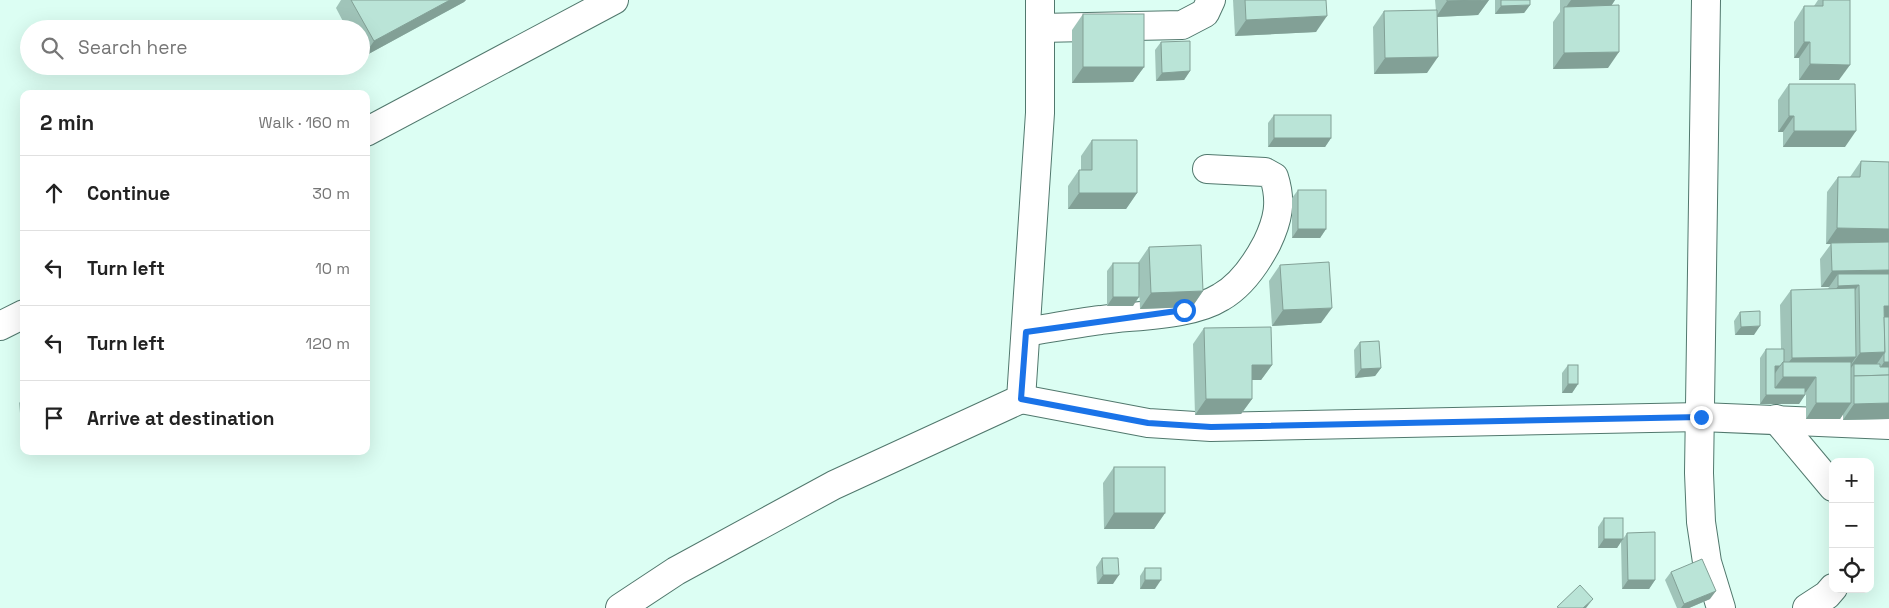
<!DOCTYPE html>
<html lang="en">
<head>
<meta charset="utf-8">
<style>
  body { margin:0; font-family:"Space Grotesk",sans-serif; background:#f2f2f2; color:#222 }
  .controls { position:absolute; right:15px; bottom:15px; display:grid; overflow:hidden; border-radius:10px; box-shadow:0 5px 20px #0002 }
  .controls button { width:45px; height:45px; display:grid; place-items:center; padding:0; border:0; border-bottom:1px solid #e0e0e0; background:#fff; color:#222; font:25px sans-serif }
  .stop { position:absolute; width:15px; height:15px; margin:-11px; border:4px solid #1a73e8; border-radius:50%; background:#fff }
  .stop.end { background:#1a73e8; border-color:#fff; box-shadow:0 1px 5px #0008 }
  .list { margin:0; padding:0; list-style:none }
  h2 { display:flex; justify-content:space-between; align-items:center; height:65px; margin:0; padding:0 20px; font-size:21px }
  h2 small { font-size:16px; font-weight:400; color:#767676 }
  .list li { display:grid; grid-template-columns:32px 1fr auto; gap:15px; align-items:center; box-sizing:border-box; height:75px; padding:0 20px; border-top:1px solid #e0e0e0 }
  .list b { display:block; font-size:19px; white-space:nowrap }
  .list em { font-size:16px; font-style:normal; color:#767676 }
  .icon { flex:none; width:28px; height:28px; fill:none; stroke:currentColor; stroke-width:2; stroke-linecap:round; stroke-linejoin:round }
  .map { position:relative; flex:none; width:1889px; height:608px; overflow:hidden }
  .search { position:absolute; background:#fff; box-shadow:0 5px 20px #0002; left:20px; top:20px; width:350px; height:55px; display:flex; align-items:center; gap:12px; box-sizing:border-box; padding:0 18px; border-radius:28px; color:#767676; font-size:19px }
  .panel { position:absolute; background:#fff; box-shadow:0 5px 20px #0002; left:20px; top:90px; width:350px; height:365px; border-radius:10px }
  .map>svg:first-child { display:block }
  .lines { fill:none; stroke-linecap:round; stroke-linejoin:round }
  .minor-casing { stroke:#51786d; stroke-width:30 }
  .minor { stroke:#fff; stroke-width:28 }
  .wall { fill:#a0c4b9 }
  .shaded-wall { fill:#82a096 }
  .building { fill:#bae4d7; stroke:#82a096 }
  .route { stroke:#1a73e8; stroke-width:6 }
</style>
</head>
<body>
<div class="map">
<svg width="1889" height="608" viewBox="0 0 1889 608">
  <rect width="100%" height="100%" fill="#dcfef3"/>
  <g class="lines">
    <g class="minor-casing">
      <g id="minor">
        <polyline points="1706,0 1699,473 1701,522 1707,562 1721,608"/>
        <polyline points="1040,28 1182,25 1205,13 1211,0"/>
        <polyline points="366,132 614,0"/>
        <polyline points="0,326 24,314"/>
        <path d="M1026 332C1051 328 1076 323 1101 320 1136 315 1191 316 1221 297 1242 285 1256 264 1267 243 1278 220 1282 202 1274 177L1265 172 1207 169"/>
        <polyline points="1021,399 1148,423 1211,427 1701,417 1889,425"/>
        <polyline points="1776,419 1833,487"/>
        <polyline points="620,608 676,571 834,485 1021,399 1040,113 1040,0"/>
        <polyline points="1807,608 1827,595 1833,588"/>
      </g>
    </g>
    <use href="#minor" class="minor"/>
  </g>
  <g class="wall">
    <polygon points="341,0 466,0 464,2 363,57 361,54 361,29 347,29 336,8"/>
    <polygon points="1233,0 1326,0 1316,32 1235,36"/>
    <polygon points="1435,0 1489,0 1478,15 1437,17 1427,73 1374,74 1373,27 1384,11 1436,11"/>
    <polygon points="1495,0 1530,0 1530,5 1524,13 1495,14"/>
    <polygon points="1560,0 1615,0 1611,6 1608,68 1553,69 1553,22 1560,12"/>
    <polygon points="1818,0 1850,0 1839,80 1799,80 1799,58 1794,58 1794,22 1804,6 1814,6"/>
    <polygon points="1083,14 1144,67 1133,82 1072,83 1072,30"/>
    <polygon points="1161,42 1190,71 1184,80 1156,81 1155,50"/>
    <polygon points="1789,84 1845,147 1783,147 1783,132 1778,132 1778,100"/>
    <polygon points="1274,115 1331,138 1325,147 1268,147 1268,123"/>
    <polygon points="1092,140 1137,193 1126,209 1068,209 1068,186 1079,170 1081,170 1081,156"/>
    <polygon points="1861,161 1889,162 1889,419 1843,420 1843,414 1840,419 1806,419 1806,392 1805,395 1799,404 1760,404 1760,358 1766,349 1781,349 1780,305 1791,290 1828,289 1829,287 1821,287 1820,259 1831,244 1826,244 1827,192 1838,177 1850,177"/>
    <polygon points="1298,190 1326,229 1320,238 1292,238 1292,198"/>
    <polygon points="1149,247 1203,291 1192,307 1140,309 1139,284 1133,306 1107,306 1107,271 1113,263 1138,263"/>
    <polygon points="1280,265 1321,323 1272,326 1269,281"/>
    <polygon points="1740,312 1754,335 1735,335 1734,321"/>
    <polygon points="1204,328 1272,365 1261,380 1252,380 1252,399 1241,414 1195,415 1193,344"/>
    <polygon points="1360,342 1381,368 1375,376 1355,378 1354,350"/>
    <polygon points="1568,365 1578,384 1572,393 1562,393 1562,373"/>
    <polygon points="24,397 24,423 21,423 19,403"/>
    <polygon points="1114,467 1165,513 1154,529 1104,529 1103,483"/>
    <polygon points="1604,518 1623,539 1627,533 1655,580 1649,589 1622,589 1621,541 1617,548 1598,548 1598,527"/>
    <polygon points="1102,558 1113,584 1097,584 1096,567"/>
    <polygon points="1145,568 1155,589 1140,589 1140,576"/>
    <polygon points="1671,572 1710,599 1689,608 1677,608 1665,580"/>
  </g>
  <g class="shaded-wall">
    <polygon points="450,0 466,0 464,2 363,57 374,41"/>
    <polygon points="1489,0 1478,15 1436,17 1447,1"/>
    <polygon points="1571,0 1615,0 1605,15 1564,10"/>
    <polygon points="1530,5 1524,13 1495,14 1501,6"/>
    <polygon points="1327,16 1316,32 1235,36 1246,20"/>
    <polygon points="1804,42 1810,42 1799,58 1794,58"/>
    <polygon points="1619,52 1608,68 1553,69 1564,53"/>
    <polygon points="1438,57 1427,73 1374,74 1385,58"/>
    <polygon points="1810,64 1850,65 1839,80 1799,80"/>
    <polygon points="1083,67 1144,67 1133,82 1072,83"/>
    <polygon points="1190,71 1184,80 1156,81 1162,73"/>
    <polygon points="1789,116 1794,116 1783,132 1778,132"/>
    <polygon points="1794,131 1856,131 1845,147 1783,147"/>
    <polygon points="1274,138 1331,138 1325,147 1268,147"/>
    <polygon points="1079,193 1137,193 1126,209 1068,209"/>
    <polygon points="1837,228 1889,229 1889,244 1888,245 1826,244"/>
    <polygon points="1298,229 1326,229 1320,238 1292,238"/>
    <polygon points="1889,270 1889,286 1858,286 1848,301 1827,301 1838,286 1838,274 1829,287 1821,287 1832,271"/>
    <polygon points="1203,291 1192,307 1140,309 1151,293"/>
    <polygon points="1113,297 1139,297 1133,306 1107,306"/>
    <polygon points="1884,306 1889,306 1889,321 1882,321"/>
    <polygon points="1332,308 1321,323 1272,326 1283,310"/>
    <polygon points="1760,326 1754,335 1735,335 1741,327"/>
    <polygon points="1885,352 1874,368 1854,364 1851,368 1849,368 1860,353"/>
    <polygon points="1856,357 1845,373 1783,370 1792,358"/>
    <polygon points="1884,362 1889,362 1889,370 1878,371"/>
    <polygon points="1252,365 1272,365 1261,380 1241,380"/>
    <polygon points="1775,366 1780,366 1774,375"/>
    <polygon points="1381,368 1375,376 1355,378 1361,369"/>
    <polygon points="1783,377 1816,377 1806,392 1772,392"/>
    <polygon points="1568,384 1578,384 1572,393 1562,393"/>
    <polygon points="1766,395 1805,395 1799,404 1760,404"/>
    <polygon points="1206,399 1252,399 1241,414 1195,415"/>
    <polygon points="1816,403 1851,403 1840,419 1806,419"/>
    <polygon points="1889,403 1889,419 1843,420 1854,404"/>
    <polygon points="1114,513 1165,513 1154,529 1104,529"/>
    <polygon points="1604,539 1623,539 1617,548 1598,548"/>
    <polygon points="1103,575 1119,575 1113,584 1097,584"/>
    <polygon points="1145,580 1161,580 1155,589 1140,589"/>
    <polygon points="1628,580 1655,580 1649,589 1622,589"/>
    <polygon points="1716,591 1710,599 1689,608 1681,608 1684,604"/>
    <polygon points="1593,599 1586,608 1583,608"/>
  </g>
  <g class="building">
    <polygon points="351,0 450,0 374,41"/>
    <polygon points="1245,0 1326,0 1327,16 1246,20"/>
    <polygon points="1447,0 1481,0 1447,1"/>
    <polygon points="1501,0 1530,0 1530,5 1501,6"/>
    <polygon points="1823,0 1850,0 1850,65 1810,64 1810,42 1804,42 1804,6 1823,6"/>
    <polygon points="1619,5 1619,52 1564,53 1564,7"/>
    <polygon points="1437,10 1438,57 1385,58 1384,11"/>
    <rect x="1083" y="14" width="61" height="53"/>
    <polygon points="1190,41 1190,71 1162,73 1161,42"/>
    <polygon points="1789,84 1855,84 1856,131 1794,131 1794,116 1789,116"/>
    <rect x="1274" y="115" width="57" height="23"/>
    <polygon points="1092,140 1137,140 1137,193 1079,193 1079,170 1092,170"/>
    <polygon points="1861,161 1889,162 1889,229 1837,228 1838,177 1860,177"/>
    <rect x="1298" y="190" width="28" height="39"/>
    <polygon points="1889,242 1889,270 1832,271 1831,243"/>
    <polygon points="1201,245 1203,291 1151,293 1149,247"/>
    <polygon points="1329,262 1332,308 1283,310 1280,265"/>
    <rect x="1113" y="263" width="26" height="34"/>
    <polygon points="1838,274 1889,274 1889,306 1884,306 1885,352 1860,353 1859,285 1838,286"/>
    <polygon points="1855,288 1856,357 1792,358 1791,290"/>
    <polygon points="1760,311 1760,326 1741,327 1740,312"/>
    <polygon points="1884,317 1889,317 1889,362 1884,362 1884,354 1885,352"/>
    <polygon points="1271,327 1272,365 1252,365 1252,399 1206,399 1204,328"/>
    <polygon points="1379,341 1381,368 1361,369 1360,342"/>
    <polygon points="1766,349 1784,349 1784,362 1783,362 1780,366 1775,366 1775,388 1805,388 1805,395 1766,395"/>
    <polygon points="1783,362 1851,362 1851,403 1816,403 1816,377 1783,377"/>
    <polygon points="1854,364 1880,364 1880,367 1889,367 1889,375 1854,376"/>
    <rect x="1568" y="365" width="10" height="19"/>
    <polygon points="1889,375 1889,403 1854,404 1854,376"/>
    <rect x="1114" y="467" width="51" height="46"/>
    <rect x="1604" y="518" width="19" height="21"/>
    <polygon points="1655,532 1655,580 1628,580 1627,533"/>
    <polygon points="1102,558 1118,558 1119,575 1103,575"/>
    <polygon points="1702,559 1716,591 1684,604 1671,572"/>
    <rect x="1145" y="568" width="16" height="12"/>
    <polygon points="1580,585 1593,599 1583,608 1559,608 1557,607"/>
  </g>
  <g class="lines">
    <polyline class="route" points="1184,310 1026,332 1021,399 1148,423 1211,427 1701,417"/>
  </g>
</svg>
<div class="controls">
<button>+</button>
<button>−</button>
<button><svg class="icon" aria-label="locate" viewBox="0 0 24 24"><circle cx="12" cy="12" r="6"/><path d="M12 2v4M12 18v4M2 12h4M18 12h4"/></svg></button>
</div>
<div class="stop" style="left:1184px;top:310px"></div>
<div class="stop end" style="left:1701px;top:417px"></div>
<div class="search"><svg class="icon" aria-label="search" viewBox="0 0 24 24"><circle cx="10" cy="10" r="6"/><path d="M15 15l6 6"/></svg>Search here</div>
<section class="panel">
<h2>2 min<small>Walk · 160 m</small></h2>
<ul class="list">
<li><svg class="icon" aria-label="ahead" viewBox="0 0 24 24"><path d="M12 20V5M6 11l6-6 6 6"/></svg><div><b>Continue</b></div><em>30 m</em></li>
<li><svg class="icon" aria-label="left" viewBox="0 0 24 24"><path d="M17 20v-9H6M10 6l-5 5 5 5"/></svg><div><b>Turn left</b></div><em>10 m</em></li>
<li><svg class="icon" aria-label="left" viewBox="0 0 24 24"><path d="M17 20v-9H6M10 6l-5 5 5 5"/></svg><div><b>Turn left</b></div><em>120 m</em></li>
<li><svg class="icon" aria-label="arrive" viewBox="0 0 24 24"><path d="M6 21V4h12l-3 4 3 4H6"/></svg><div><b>Arrive at destination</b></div></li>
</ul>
</section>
</div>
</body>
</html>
